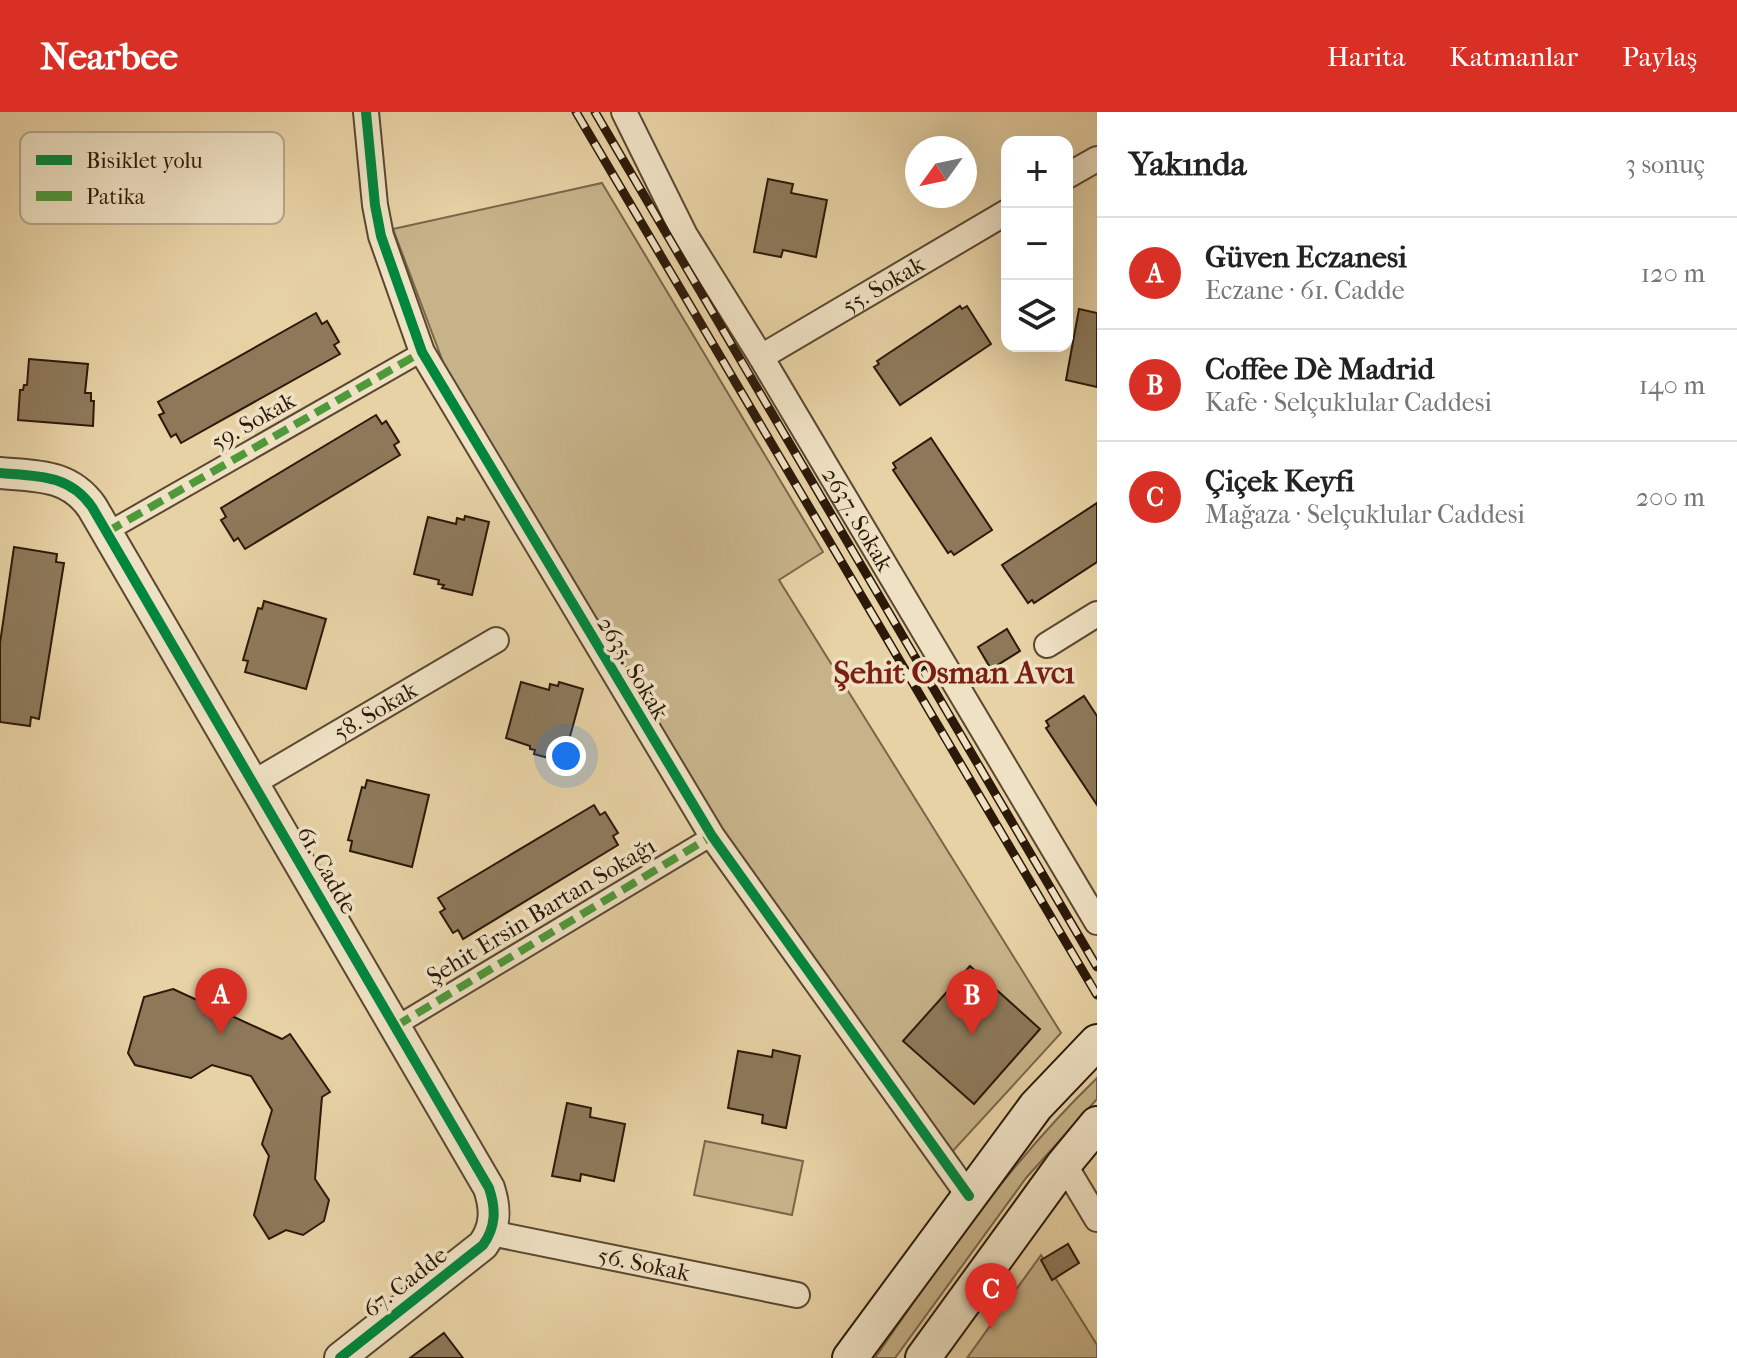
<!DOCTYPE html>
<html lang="tr">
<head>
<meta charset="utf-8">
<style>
  body { margin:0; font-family:"IM FELL French Canon",serif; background:#f2f2f2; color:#222 }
  .controls { position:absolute; right:24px; top:24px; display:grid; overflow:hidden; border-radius:16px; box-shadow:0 8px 32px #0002 }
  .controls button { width:72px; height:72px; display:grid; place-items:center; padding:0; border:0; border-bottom:2px solid #e0e0e0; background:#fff; color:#222; font:40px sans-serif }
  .compass { position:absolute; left:905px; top:24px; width:72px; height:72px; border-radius:50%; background:#fff; box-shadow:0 8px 32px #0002; rotate:237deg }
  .you { position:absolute; left:566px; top:644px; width:28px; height:28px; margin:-20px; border:6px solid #fff; border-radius:50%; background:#1a73e8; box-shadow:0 0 0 12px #1a73e833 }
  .badge { display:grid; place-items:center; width:52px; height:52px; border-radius:50%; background:#d93025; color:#fff; font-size:26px; font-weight:700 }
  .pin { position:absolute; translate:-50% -66px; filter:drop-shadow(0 2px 4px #0008) }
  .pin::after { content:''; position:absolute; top:42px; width:28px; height:24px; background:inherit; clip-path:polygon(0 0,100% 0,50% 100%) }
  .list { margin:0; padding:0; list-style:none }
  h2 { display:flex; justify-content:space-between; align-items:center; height:104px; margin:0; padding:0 32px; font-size:34px }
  h2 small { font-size:26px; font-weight:400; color:#767676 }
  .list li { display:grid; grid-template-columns:52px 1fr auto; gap:24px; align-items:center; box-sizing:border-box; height:112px; padding:0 32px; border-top:2px solid #e0e0e0 }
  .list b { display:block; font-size:30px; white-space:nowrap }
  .list p { margin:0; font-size:26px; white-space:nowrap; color:#767676 }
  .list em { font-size:26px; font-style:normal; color:#767676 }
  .icon { flex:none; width:44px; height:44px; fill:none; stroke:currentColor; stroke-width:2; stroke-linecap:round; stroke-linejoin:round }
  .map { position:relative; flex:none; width:1097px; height:1246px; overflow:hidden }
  header { display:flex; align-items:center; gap:48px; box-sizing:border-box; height:112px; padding:0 40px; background:#d93025; color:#fff }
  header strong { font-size:38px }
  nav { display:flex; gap:44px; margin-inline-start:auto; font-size:28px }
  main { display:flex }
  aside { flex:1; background:#fff }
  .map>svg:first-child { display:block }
  .green { fill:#c7b38a; stroke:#7a664a; stroke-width:2 }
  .building { fill:#8d795a; stroke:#2c1909; stroke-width:2 }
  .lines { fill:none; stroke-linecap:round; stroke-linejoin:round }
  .pedestrian-casing { stroke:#5b4730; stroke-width:22 }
  .minor-casing { stroke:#5b4730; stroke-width:28 }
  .tertiary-casing { stroke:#5b4730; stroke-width:34 }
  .secondary-casing { stroke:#2c1909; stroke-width:38 }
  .pedestrian { stroke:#efe2c4; stroke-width:18 }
  .minor { stroke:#efe2c4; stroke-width:24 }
  .tertiary { stroke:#efe2c4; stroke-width:30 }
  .secondary { stroke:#efe2c4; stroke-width:34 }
  .rail-casing { stroke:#2c1909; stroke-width:9 }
  .rail { stroke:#efe2c4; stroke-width:6; stroke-dasharray:18; stroke-linecap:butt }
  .quiet { stroke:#4f993b; stroke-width:8; stroke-dasharray:16 8; stroke-linecap:butt }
  .cycleway-casing { stroke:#efe2c4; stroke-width:15 }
  .cycleway { stroke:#00873e; stroke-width:10 }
  .labels { text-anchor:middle; stroke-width:7; stroke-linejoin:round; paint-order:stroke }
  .street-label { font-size:24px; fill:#2c1909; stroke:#efe2c4 }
  .district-label { font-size:32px; font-weight:bold; fill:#7a1f14; stroke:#efe2c4 }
  .key { fill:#efe2c4; stroke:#b4a68c; stroke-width:2 }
  .key-label { font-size:22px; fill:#2c1909 }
</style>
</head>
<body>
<header>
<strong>Nearbee</strong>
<nav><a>Harita</a><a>Katmanlar</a><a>Paylaş</a></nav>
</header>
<main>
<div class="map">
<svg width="1097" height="1246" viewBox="0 0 1097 1246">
  <rect width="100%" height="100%" fill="#e7d2a5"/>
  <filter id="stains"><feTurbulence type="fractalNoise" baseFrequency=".0025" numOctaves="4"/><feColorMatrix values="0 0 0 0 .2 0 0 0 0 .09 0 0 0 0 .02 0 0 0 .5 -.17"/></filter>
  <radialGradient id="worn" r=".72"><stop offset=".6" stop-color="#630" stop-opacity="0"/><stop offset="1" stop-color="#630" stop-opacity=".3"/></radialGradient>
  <g class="green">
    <polygon points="602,71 823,440 779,468 1061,921 952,1040 730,730 449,266 393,117"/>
    <path d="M1097 966V987L1026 1066 895 1246H875C943 1147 1010 1050 1097 966Z"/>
    <polygon points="705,1029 803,1049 792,1103 694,1083"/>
    <polygon points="1041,1143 1097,1233 1097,1246 967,1246"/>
  </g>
  <g class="building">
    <polygon points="768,67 793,72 791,81 827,88 816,145 783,138 781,145 754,140"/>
    <polygon points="960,194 962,197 967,194 991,232 900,293 874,255 879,252 877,249"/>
    <polygon points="1079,197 1097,201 1097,275 1066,268"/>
    <polygon points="316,201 322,212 327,209 339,230 334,233 340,242 181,331 176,322 171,325 159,303 164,301 158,290"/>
    <polygon points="29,247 88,252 85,281 91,281 91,289 94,289 93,314 18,308 20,278 23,278 24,273 27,273"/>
    <polygon points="376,303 382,312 386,309 399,330 394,333 400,343 245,437 238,426 234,429 221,408 226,405 221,396"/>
    <polygon points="931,326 992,418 954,443 951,439 948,441 893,358 896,356 893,351"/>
    <polygon points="1097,391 1097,450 1034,491 1032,488 1028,491 1002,453"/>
    <polygon points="465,404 489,410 472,483 442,476 444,473 438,472 439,468 414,462 428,405 456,412 457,406 464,408"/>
    <polygon points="14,435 57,442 56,450 64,451 39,607 31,605 30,614 0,610 0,531"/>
    <polygon points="264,489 326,507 306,577 245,560 248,549 243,548 258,496 262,497"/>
    <polygon points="1007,517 1020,539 991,557 978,535"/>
    <polygon points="521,570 549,578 550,572 558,574 559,570 583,577 563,650 534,642 535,638 530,637 530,634 506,626"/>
    <polygon points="1084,584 1097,604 1097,693 1046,616 1049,614 1046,609"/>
    <polygon points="367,668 429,683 412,755 350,739 352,729 348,728 362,675 365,676"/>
    <polygon points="594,693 600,703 605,700 618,721 613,724 618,733 463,827 458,818 453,821 440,800 445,797 438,786"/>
    <polygon points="970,854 1040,917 974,992 903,929"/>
    <polygon points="173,877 282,927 290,922 330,980 322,985 315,1067 329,1088 324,1109 303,1123 286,1118 269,1127 254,1103 269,1044 262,1032 272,998 251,964 212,953 191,966 135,953 128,941 144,885"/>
    <polygon points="773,938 800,944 786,1016 762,1011 763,1003 728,996 738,939 772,945"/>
    <polygon points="567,991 591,996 590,1005 625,1012 614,1069 581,1062 580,1069 552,1064"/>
    <polygon points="1068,1132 1079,1151 1052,1168 1041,1148"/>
    <polygon points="444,1221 463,1246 410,1246"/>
  </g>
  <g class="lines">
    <g class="pedestrian-casing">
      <g id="pedestrian">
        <polyline points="107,420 422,240"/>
        <polyline points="396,914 712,724"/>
      </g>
    </g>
    <g class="minor-casing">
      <g id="minor">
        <polyline points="366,0 375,93 381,124 422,240 712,724 969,1084"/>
        <path id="s1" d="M624 0 685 123 761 245 1097 810"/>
        <polyline points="1067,64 1097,47"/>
        <path id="s2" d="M761 245 1007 100"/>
        <polyline points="1047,533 1097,502"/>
        <path id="s3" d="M253 671 496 528"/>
        <polyline points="1064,1052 1097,1107"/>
        <path id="s4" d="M491 1121 797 1183"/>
      </g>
    </g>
    <g class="tertiary-casing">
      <path id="tertiary" d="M0 361C36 364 69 362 92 395L489 1076C496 1097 496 1115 483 1133L340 1246"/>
    </g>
    <g class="secondary-casing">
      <g id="secondary">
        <polyline points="850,1246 1036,994 1097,930"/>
        <polyline points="923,1246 1064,1052 1097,1012"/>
      </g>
    </g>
    <use href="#pedestrian" class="pedestrian"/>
    <use href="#minor" class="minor"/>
    <use href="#tertiary" class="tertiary"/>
    <use href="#secondary" class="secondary"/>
    <g class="rail-casing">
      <g id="rail">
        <polyline points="576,0 1097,883"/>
        <polyline points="595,0 1097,855"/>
      </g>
    </g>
    <use href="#rail" class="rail"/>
    <g class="quiet">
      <polyline points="107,420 422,240"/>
      <polyline points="396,914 712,724"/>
    </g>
    <g class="cycleway-casing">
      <g id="cycleway">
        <polyline points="366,0 375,93 381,124 422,240 712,724 969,1084"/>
        <path d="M0 361C36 364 69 362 92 395L489 1076C496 1097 496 1115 483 1133L340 1246"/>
      </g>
    </g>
    <use href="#cycleway" class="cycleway"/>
  </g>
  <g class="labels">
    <g class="street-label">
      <text dy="8" stroke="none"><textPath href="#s2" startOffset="142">55. Sokak</textPath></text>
      <text transform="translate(253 309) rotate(-30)" y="8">59. Sokak</text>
      <text dy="8" stroke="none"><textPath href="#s1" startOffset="470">2637. Sokak</textPath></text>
      <text transform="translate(633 556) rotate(59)" y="8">2635. Sokak</text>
      <text dy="8" stroke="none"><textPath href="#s3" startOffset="142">58. Sokak</textPath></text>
      <text transform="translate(327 758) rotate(60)" y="8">61. Cadde</text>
      <text transform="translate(541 799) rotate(-31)" y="8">Şehit Ersin Bartan Sokağı</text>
      <text dy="8" stroke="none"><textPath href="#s4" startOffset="156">56. Sokak</textPath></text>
      <text transform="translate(405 1170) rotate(-38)" y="8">67. Cadde</text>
    </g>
    <g class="district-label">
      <text x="954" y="571">Şehit Osman Avcı</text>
    </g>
  </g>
  <rect x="20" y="20" width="264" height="92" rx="12" class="key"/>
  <rect x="36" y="43" width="36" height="10" fill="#00873e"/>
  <rect x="36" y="79" width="36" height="10" fill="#4f993b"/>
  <g class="key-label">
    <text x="86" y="56">Bisiklet yolu</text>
    <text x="86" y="92">Patika</text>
  </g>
  <rect width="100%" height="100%" filter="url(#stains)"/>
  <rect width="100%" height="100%" fill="url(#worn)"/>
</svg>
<div class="controls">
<button>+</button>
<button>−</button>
<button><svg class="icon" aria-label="layers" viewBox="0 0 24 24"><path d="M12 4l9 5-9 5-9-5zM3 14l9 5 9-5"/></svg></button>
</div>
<svg class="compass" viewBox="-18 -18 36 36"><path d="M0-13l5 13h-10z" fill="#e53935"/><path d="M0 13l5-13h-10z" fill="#767676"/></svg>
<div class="you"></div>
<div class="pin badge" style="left:221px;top:922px">A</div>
<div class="pin badge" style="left:972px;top:923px">B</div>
<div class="pin badge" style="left:991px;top:1217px">C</div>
</div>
<aside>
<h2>Yakında<small>3 sonuç</small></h2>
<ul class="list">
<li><span class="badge">A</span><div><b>Güven Eczanesi</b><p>Eczane · 61. Cadde</p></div><em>120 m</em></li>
<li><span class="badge">B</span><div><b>Coffee Dè Madrid</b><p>Kafe · Selçuklular Caddesi</p></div><em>140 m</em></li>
<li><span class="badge">C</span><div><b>Çiçek Keyfi</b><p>Mağaza · Selçuklular Caddesi</p></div><em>200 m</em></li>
</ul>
</aside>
</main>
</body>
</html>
